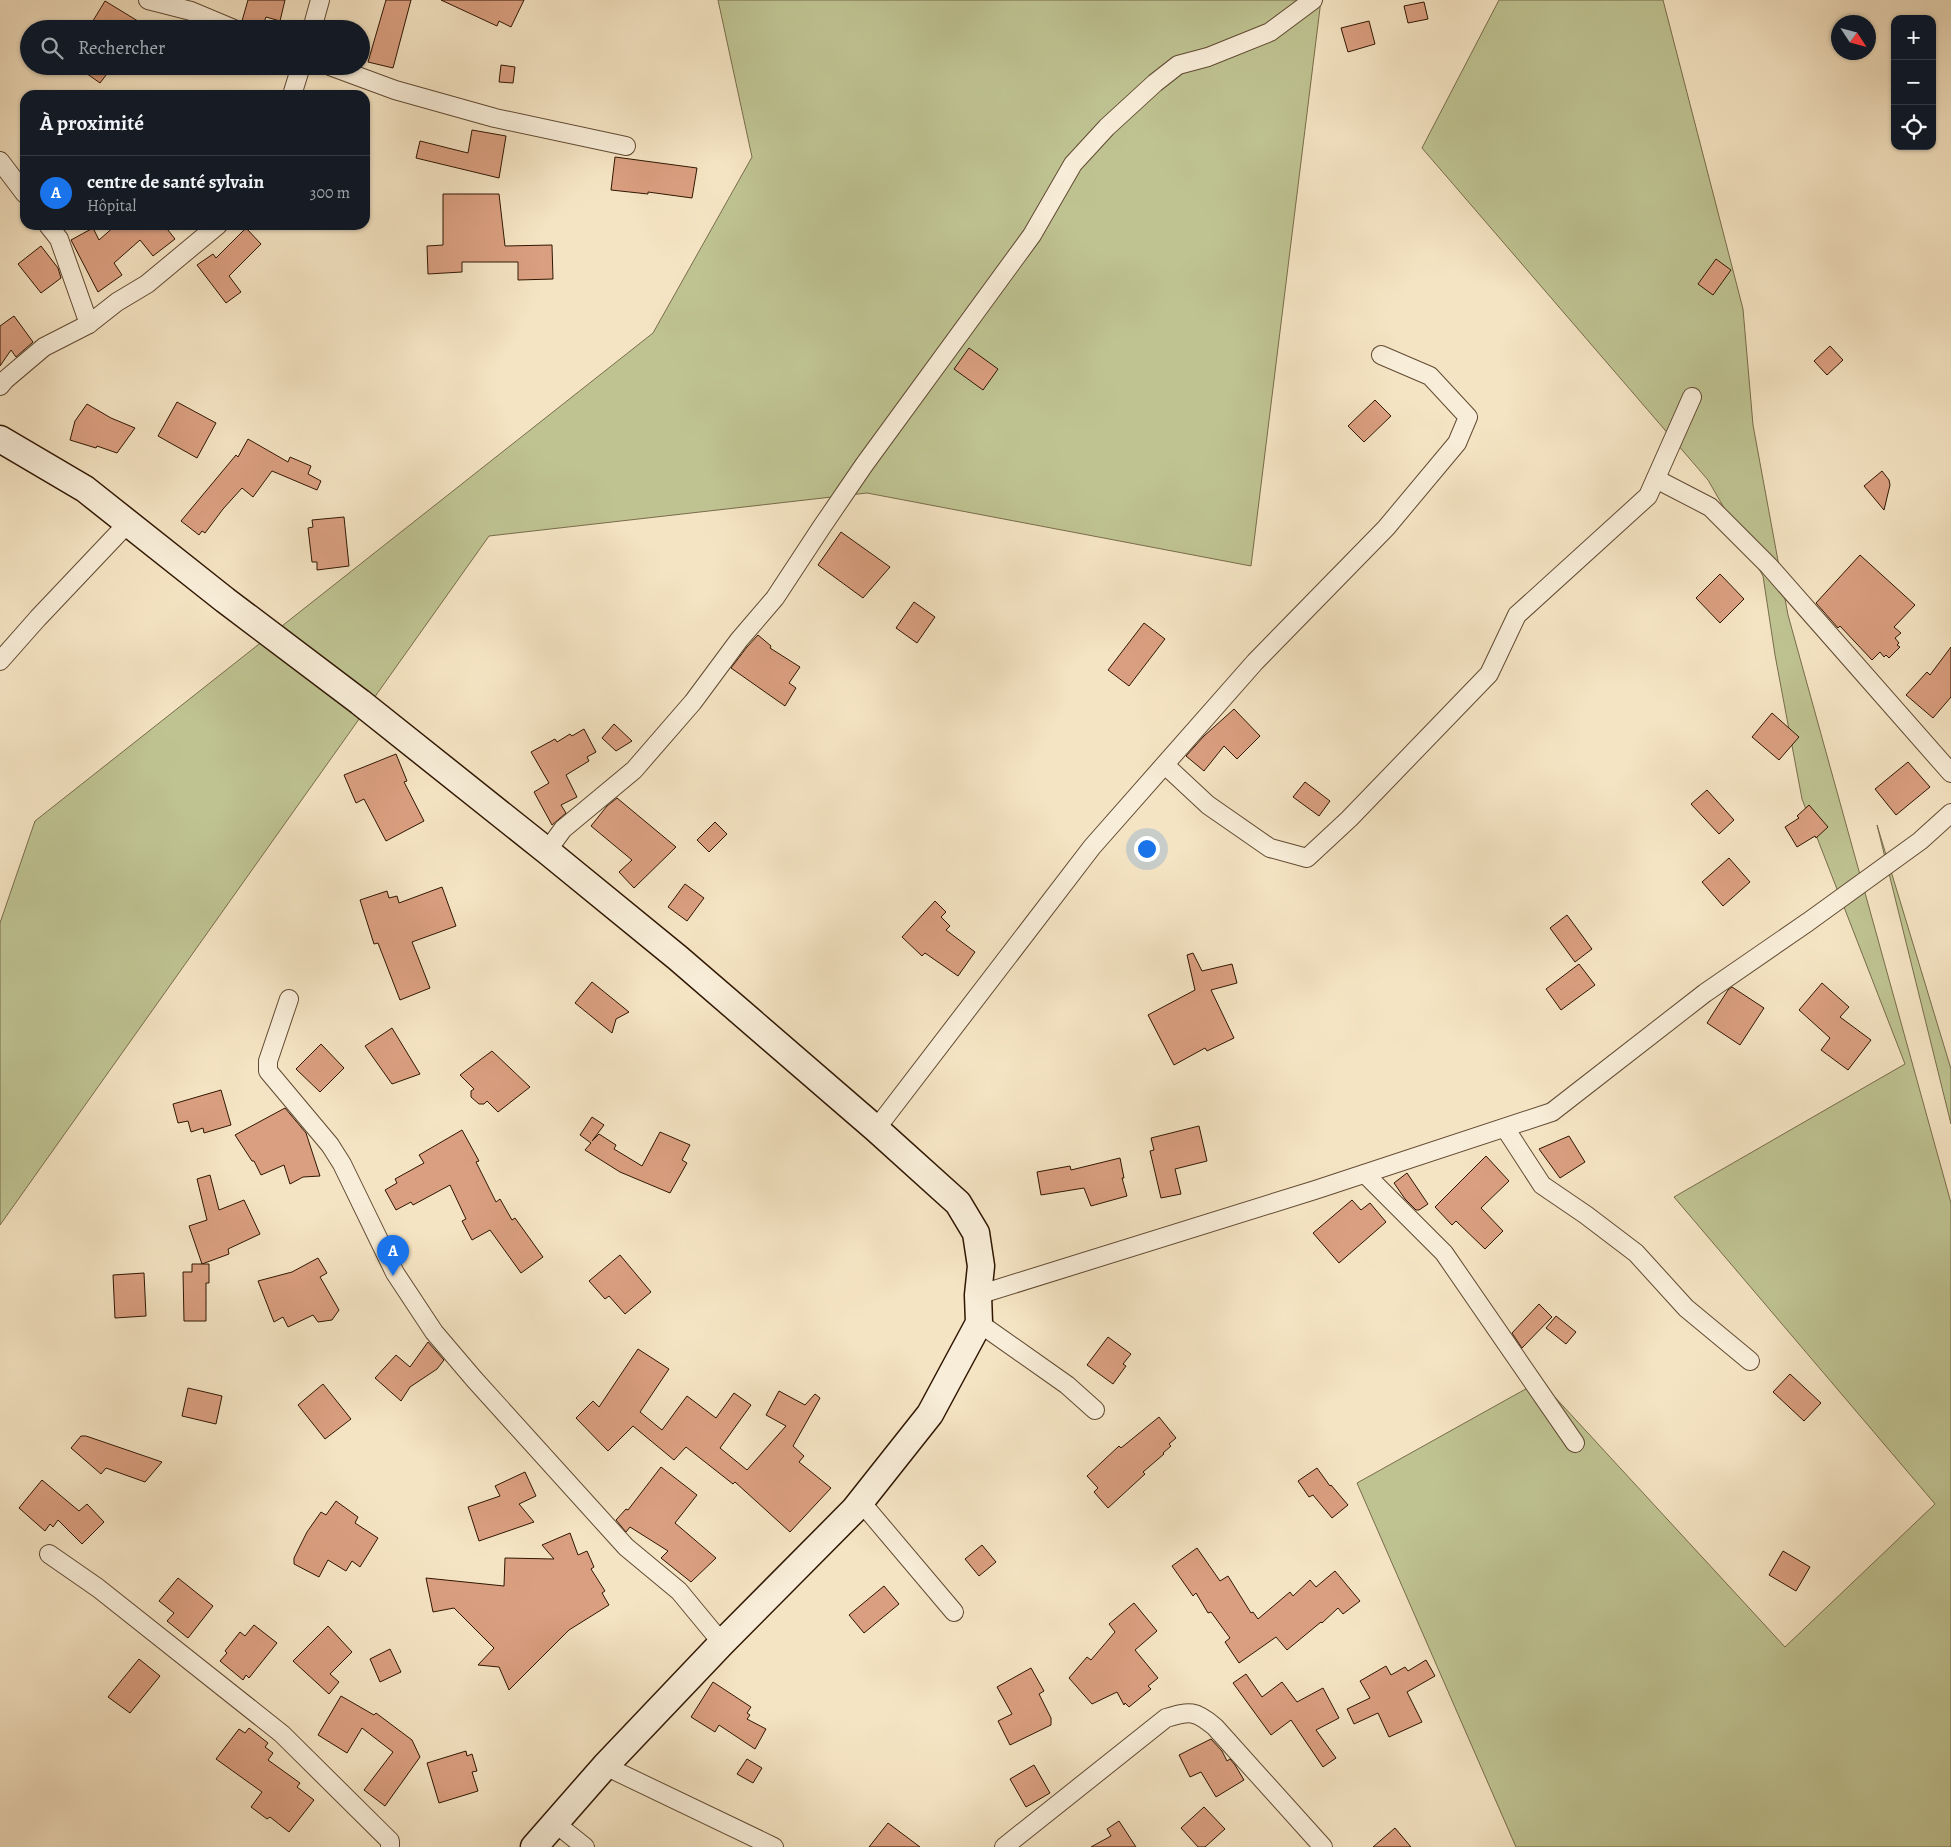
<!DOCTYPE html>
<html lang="fr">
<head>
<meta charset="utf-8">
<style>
  body { margin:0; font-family:Alegreya,serif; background:#20242c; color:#f1f3f6 }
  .controls { position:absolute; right:15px; top:15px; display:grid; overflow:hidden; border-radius:10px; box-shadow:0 1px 4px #0004 }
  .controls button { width:45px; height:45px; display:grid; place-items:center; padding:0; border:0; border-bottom:1px solid #363941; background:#171b24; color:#f1f3f6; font:25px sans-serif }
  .compass { position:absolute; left:1831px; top:15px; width:45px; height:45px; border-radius:50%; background:#171b24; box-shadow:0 1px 4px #0004; rotate:126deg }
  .you { position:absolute; left:1146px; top:848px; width:18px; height:18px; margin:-12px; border:4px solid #fff; border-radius:50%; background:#1a73e8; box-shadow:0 0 0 8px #1a73e833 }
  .badge { display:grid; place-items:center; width:32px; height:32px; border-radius:50%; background:#1a73e8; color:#fff; font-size:16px; font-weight:700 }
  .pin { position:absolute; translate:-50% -41px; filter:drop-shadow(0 1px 2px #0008) }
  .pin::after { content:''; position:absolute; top:26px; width:18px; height:15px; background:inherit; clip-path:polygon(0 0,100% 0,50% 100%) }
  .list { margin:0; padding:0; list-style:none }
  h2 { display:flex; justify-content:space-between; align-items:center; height:65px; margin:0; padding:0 20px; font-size:21px }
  h2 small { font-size:16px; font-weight:400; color:#9ea1a6 }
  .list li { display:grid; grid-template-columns:32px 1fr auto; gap:15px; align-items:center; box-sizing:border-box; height:75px; padding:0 20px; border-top:1px solid #363941 }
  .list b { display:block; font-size:19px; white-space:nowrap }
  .list p { margin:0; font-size:16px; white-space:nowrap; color:#9ea1a6 }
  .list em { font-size:16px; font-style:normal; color:#9ea1a6 }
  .icon { flex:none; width:28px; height:28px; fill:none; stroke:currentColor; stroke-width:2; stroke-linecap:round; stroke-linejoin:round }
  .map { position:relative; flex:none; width:1951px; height:1847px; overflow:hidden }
  .search { position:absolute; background:#171b24; box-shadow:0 1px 4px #0004; left:20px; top:20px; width:350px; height:55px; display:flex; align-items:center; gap:12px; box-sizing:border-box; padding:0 18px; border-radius:28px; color:#9ea1a6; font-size:19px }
  .panel { position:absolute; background:#171b24; box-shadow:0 1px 4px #0004; left:20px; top:90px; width:350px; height:140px; border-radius:15px }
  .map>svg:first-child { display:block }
  .green { fill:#bfc392; stroke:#786c4a }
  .building { fill:#da9f80; stroke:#301602 }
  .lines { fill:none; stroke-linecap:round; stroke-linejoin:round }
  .street-casing { stroke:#614a32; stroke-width:20 }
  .secondary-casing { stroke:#301602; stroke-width:29 }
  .street { stroke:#f8edd8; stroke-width:18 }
  .secondary { stroke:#f8edd8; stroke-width:26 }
</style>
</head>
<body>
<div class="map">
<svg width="1951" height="1847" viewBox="0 0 1951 1847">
  <rect width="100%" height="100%" fill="#f5e4c3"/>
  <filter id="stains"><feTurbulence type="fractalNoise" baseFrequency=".004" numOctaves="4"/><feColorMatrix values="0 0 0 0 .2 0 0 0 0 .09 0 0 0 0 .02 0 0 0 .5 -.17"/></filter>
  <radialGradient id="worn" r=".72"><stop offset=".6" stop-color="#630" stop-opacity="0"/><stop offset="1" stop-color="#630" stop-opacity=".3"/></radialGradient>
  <g class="green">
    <polygon points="718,0 1321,0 1251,566 867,493 489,536 0,1225 0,923 35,821 653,333 752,157"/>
    <polygon points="1499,0 1663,0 1743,309 1753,425 1788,615 1951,1203 1951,1847 1516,1847 1357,1483 1540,1381 1785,1647 1935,1504 1674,1197 1905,1064 1802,799 1775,655 1763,576 1708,480 1422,148"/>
    <polygon points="1877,825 1951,1069 1951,1124"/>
  </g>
  <g class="building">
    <polygon points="248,0 285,0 280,21 266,17 261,29 242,21"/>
    <polygon points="386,0 411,0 393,68 368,62"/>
    <polygon points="441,0 524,0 511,27 499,21 497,26"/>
    <polygon points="105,1 151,29 88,29"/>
    <polygon points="1424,2 1428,19 1408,23 1404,6"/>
    <polygon points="1369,21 1375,44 1348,52 1341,28"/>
    <polygon points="501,65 515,67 513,83 499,82"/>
    <polygon points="76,66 113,66 100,83"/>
    <polygon points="472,130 506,136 499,178 416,158 420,141 468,153"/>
    <polygon points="615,157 697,168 692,198 648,192 648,194 611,190"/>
    <polygon points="443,194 499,194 505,246 552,245 553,279 518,280 518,262 462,262 462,272 428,274 427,246 443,245"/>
    <polygon points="116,225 164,225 175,239 153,256 140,240 114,263 122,275 98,292 71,240 93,228 99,240"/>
    <polygon points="246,228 261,244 229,276 241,292 226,303 197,265 213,254 216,258"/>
    <polygon points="41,246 58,268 61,278 41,293 18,264"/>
    <polygon points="1716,259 1731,270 1713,295 1698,284"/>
    <polygon points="14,316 33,342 16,357 11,350 0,366 0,326"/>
    <polygon points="1830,346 1843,360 1827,375 1814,361"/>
    <polygon points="969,348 998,369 983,390 954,369"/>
    <polygon points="1375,400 1391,416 1364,442 1348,426"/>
    <polygon points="177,402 216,423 197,458 158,436"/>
    <polygon points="87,404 111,418 135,428 117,453 97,446 96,448 70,440 75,421"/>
    <polygon points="248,439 288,462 290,457 311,466 308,474 321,481 317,490 272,471 253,497 242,488 223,509 205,533 202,531 199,535 181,521 236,455 238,457"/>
    <polygon points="1882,471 1889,480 1890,485 1884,510 1864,486"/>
    <polygon points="344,517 349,566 317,570 317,562 312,562 308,528 313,527 312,520"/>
    <polygon points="841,532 890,567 863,598 818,565"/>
    <polygon points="1860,555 1915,605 1894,627 1901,633 1895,638 1899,643 1897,645 1900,647 1889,658 1886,655 1884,657 1880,652 1872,660 1840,626 1838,628 1816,603"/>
    <polygon points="1720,574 1744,599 1720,623 1696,598"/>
    <polygon points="914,602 935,617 917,643 896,628"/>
    <polygon points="1144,623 1165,639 1129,686 1108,670"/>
    <polygon points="758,635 771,646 770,648 800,667 789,683 796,688 785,706 731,668 747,647"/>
    <polygon points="1951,647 1951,697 1933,718 1906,695 1927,672 1930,675"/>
    <polygon points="1234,709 1260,736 1237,759 1224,746 1204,771 1186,756 1204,736"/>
    <polygon points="1772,713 1799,737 1779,760 1752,737"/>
    <polygon points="614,724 632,741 616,751 602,738"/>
    <polygon points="584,729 596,752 587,757 589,761 566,775 577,797 561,805 566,813 552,825 534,792 549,783 531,752 555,739 557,742 570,734 572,736"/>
    <polygon points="396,754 407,781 404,782 424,821 386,841 364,799 356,803 344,775"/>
    <polygon points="1908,762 1930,787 1896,815 1875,789"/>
    <polygon points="1305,782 1330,801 1319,816 1293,797"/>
    <polygon points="1707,790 1734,820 1719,834 1691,804"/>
    <polygon points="617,798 676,847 634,888 619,872 632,860 591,826 607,806"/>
    <polygon points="1809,805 1828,827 1816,838 1815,836 1797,847 1785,827 1799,818 1797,816"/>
    <polygon points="715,822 727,834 709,852 697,840"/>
    <polygon points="1729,858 1750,882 1723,906 1702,882"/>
    <polygon points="685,884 704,898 687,921 668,907"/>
    <polygon points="442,887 456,926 412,942 430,988 400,1000 378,943 374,944 360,900 387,891 389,898 397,896 399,903"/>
    <polygon points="935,901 946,912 941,917 950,926 946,930 975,952 958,976 925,953 922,956 902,937"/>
    <polygon points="1567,915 1592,949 1575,962 1550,928"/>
    <polygon points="1193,953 1202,971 1232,964 1237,983 1211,990 1234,1038 1207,1051 1205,1048 1174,1065 1148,1015 1195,990 1187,955"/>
    <polygon points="1579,964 1595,985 1561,1010 1546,989"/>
    <polygon points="592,982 629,1012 616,1019 612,1033 575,1003"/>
    <polygon points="1822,983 1849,1007 1840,1017 1871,1040 1848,1070 1821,1050 1830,1038 1799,1010"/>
    <polygon points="1732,987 1764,1008 1740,1045 1707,1023 1728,990"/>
    <polygon points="392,1028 420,1074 392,1084 365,1046"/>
    <polygon points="321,1044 344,1068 320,1092 296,1069"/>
    <polygon points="492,1051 530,1087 498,1112 487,1101 484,1104 479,1104 471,1097 471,1091 474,1089 460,1075"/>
    <polygon points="221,1090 231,1125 204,1133 203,1128 191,1132 188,1121 178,1123 173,1104"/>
    <polygon points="285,1108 306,1133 320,1176 303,1177 290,1184 284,1165 261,1175 254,1161 252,1161 235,1135"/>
    <polygon points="592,1117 604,1125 592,1141 599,1134 616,1145 614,1149 642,1166 660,1132 690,1145 682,1160 687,1163 670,1193 620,1172 585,1150 591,1143 580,1135"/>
    <polygon points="1199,1126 1207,1161 1175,1169 1181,1194 1161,1198 1150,1151 1154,1150 1151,1138"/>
    <polygon points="462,1130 479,1161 476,1162 496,1202 500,1199 512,1220 515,1218 543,1257 521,1273 490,1230 472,1240 462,1221 466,1219 450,1185 413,1205 411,1202 396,1210 385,1190 397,1183 395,1179 424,1163 419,1155"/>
    <polygon points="1569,1136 1585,1162 1560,1178 1539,1149"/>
    <polygon points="1486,1156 1509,1181 1481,1208 1503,1231 1485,1249 1456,1221 1452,1225 1435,1207"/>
    <polygon points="1120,1158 1124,1178 1122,1178 1127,1196 1091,1206 1084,1188 1041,1195 1037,1172 1070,1166 1071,1170"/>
    <polygon points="1407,1173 1428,1204 1419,1210 1416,1210 1405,1199 1394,1183"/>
    <polygon points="210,1175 219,1210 244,1200 260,1234 228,1249 229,1254 202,1264 189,1226 207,1220 197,1179"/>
    <polygon points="1352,1200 1361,1210 1370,1203 1386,1222 1339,1263 1313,1233"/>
    <polygon points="620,1255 651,1292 625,1314 609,1296 605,1299 589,1281"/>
    <polygon points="318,1258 327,1273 320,1277 339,1310 332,1320 318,1322 313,1315 288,1327 283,1317 274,1322 258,1281 292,1272"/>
    <polygon points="192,1264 209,1264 209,1283 206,1283 206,1321 184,1321 183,1272 192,1272"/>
    <polygon points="144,1273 146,1316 115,1318 113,1275"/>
    <polygon points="1539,1304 1552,1317 1522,1348 1512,1333"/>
    <polygon points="1556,1316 1576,1332 1566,1344 1546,1328"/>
    <polygon points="1108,1337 1131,1354 1123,1364 1126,1366 1113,1384 1087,1365"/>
    <polygon points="428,1342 444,1360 437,1369 410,1387 401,1401 375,1378 396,1355 410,1367"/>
    <polygon points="638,1349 669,1369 640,1412 662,1430 687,1396 716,1418 734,1393 751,1405 720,1448 747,1470 786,1426 766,1415 779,1391 805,1405 815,1394 820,1398 793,1446 804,1456 799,1462 831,1488 790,1532 735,1482 733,1484 686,1447 674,1460 633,1426 608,1451 576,1418 593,1401 599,1407"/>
    <polygon points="1790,1374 1821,1403 1804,1421 1773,1392"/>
    <polygon points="323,1384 351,1419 325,1439 298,1405"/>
    <polygon points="188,1388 222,1396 216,1424 182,1416"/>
    <polygon points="1159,1417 1176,1438 1169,1444 1171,1446 1163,1453 1164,1454 1143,1472 1145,1474 1108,1508 1094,1492 1098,1488 1087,1476 1119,1446 1121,1448"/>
    <polygon points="81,1436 86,1436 162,1462 145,1482 106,1468 101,1474 71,1448"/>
    <polygon points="661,1467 697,1495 675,1523 716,1558 691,1582 661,1558 668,1551 630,1527 626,1532 616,1520 626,1509 628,1510"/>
    <polygon points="1317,1468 1330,1486 1331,1485 1348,1505 1332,1518 1313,1495 1309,1497 1298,1481"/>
    <polygon points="525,1472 536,1496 519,1504 534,1522 479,1541 468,1507 500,1496 495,1486"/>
    <polygon points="42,1480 79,1511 87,1504 104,1522 82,1544 58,1520 53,1527 50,1524 45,1531 19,1508"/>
    <polygon points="336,1501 358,1517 355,1523 378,1538 360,1567 352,1561 346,1571 328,1560 319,1577 294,1564 294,1558 307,1532 321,1512 326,1515"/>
    <polygon points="570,1533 578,1555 587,1551 594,1567 591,1569 605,1591 602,1593 609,1605 569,1630 509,1690 499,1667 478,1665 494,1648 454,1608 433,1612 426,1578 504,1586 505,1558 554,1559 542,1545"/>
    <polygon points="982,1545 996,1562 979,1576 965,1559"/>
    <polygon points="1197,1548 1220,1581 1228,1576 1251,1613 1253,1612 1258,1619 1290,1592 1293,1596 1310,1580 1316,1587 1335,1571 1360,1601 1343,1614 1338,1608 1322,1623 1321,1622 1287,1650 1276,1637 1239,1663 1225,1642 1230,1638 1211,1612 1208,1613 1196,1593 1193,1596 1172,1566"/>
    <polygon points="1783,1551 1810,1567 1796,1591 1769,1575"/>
    <polygon points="178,1578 213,1606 188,1638 167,1621 174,1613 159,1601"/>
    <polygon points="884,1586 899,1604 864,1633 849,1615"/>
    <polygon points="1134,1603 1157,1631 1135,1650 1158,1678 1148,1686 1151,1689 1129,1707 1125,1703 1124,1705 1117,1692 1092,1704 1069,1678 1087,1657 1091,1660 1115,1632 1109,1624"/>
    <polygon points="254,1625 277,1643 249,1678 246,1675 243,1680 220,1661 227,1653 225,1651 240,1632 245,1636"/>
    <polygon points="328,1626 352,1652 330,1674 339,1682 329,1694 293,1661"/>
    <polygon points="390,1649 401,1672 380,1682 370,1659"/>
    <polygon points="139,1659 160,1676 130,1713 108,1697"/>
    <polygon points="1426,1660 1435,1676 1407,1692 1422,1722 1389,1737 1378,1713 1354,1724 1347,1709 1370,1698 1360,1681 1386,1666 1391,1675 1405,1667 1408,1671"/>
    <polygon points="1031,1668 1044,1691 1039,1694 1051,1718 1051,1725 1010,1745 998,1721 1012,1714 997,1687"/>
    <polygon points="1246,1674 1262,1697 1282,1682 1297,1702 1323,1688 1339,1718 1316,1730 1336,1758 1323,1767 1291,1720 1271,1735 1233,1683"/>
    <polygon points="713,1682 751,1707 747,1713 750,1715 747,1719 766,1729 755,1749 719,1725 715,1732 691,1717"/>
    <polygon points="341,1696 374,1715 376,1713 412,1740 420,1757 385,1806 364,1790 393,1752 362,1728 347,1753 318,1735"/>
    <polygon points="249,1728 268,1743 265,1747 273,1753 268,1760 300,1783 297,1787 314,1800 289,1832 270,1817 267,1819 251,1807 262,1792 216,1759 239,1729 245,1733"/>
    <polygon points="1211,1739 1222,1751 1227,1761 1230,1759 1235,1765 1244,1780 1216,1797 1201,1772 1190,1777 1179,1755"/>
    <polygon points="466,1751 467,1756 472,1754 477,1771 472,1772 478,1791 439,1803 427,1763"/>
    <polygon points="747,1759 762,1768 753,1783 737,1774"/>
    <polygon points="1034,1765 1050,1793 1026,1807 1010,1779"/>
    <polygon points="1204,1807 1225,1829 1205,1847 1198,1847 1181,1828"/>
    <polygon points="1119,1821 1136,1847 1091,1847 1111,1836 1107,1829"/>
    <polygon points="888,1823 920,1847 869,1847"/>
    <polygon points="1395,1828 1411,1847 1373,1847"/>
  </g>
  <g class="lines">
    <g class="street-casing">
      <g id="street">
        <polyline points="148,0 191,11 234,29"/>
        <polyline points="312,29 320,0"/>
        <polyline points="330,66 395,90 495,118 626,146"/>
        <polyline points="292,95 301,66"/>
        <polyline points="0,161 25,194"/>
        <polyline points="48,225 59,239 89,324"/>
        <polyline points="0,386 5,380 44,347 89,324 117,302 147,284 218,225"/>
        <polyline points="1656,479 1710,507 1769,566 1951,773"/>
        <polyline points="0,661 38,618 128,523"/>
        <polyline points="1165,765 1208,805 1270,848 1307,858 1349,819 1489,674 1517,615 1648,496 1692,397"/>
        <polyline points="547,851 563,829 634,770 693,702 739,640 775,598 821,528 864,465 1032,235 1073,164 1107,127 1155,83 1178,65 1208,57 1270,32 1313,0"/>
        <polyline points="289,999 268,1061 268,1071 330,1145 342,1164 395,1273 434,1332 474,1379 626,1547 679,1591 722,1643"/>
        <polyline points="1505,1128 1542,1185 1586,1215 1636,1253 1686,1308 1750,1361"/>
        <polyline points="876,1129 1092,847 1255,662 1386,528 1457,443 1468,417 1430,376 1381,355"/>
        <polyline points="1365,1174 1444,1253 1575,1443"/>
        <polyline points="978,1295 1315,1190 1552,1112 1705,993 1808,922 1920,841 1951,813"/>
        <polyline points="979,1323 1067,1385 1095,1410"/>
        <polyline points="861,1502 954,1612"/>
        <polyline points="49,1554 98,1588 282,1734 390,1841 390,1847"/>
        <polyline points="605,1766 774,1847"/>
        <polyline points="555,1823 585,1847"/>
        <path d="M1004 1847 1166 1718C1190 1711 1195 1710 1215 1727L1323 1847"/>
      </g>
    </g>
    <g class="secondary-casing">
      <polyline id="secondary" points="0,439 85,489 225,600 360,702 547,851 678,958 876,1129 958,1203 976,1233 981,1266 978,1295 979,1323 930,1414 854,1510 722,1643 605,1766 534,1847"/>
    </g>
    <use href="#street" class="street"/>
    <use href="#secondary" class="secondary"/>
  </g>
  <rect width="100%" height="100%" filter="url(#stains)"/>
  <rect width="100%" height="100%" fill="url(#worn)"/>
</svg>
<div class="controls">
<button>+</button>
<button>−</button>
<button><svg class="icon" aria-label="locate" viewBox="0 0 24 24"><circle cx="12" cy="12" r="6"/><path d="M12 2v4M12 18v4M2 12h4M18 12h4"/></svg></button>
</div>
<svg class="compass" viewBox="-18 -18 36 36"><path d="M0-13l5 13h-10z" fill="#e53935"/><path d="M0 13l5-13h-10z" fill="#9ea1a6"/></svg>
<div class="you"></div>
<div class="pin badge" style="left:393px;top:1276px">A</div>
<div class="search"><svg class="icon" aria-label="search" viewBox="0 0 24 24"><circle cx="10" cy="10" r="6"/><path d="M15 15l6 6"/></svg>Rechercher</div>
<section class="panel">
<h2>À proximité<small></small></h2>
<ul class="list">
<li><span class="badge">A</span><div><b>centre de santé sylvain</b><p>Hôpital</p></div><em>300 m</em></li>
</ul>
</section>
</div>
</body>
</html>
